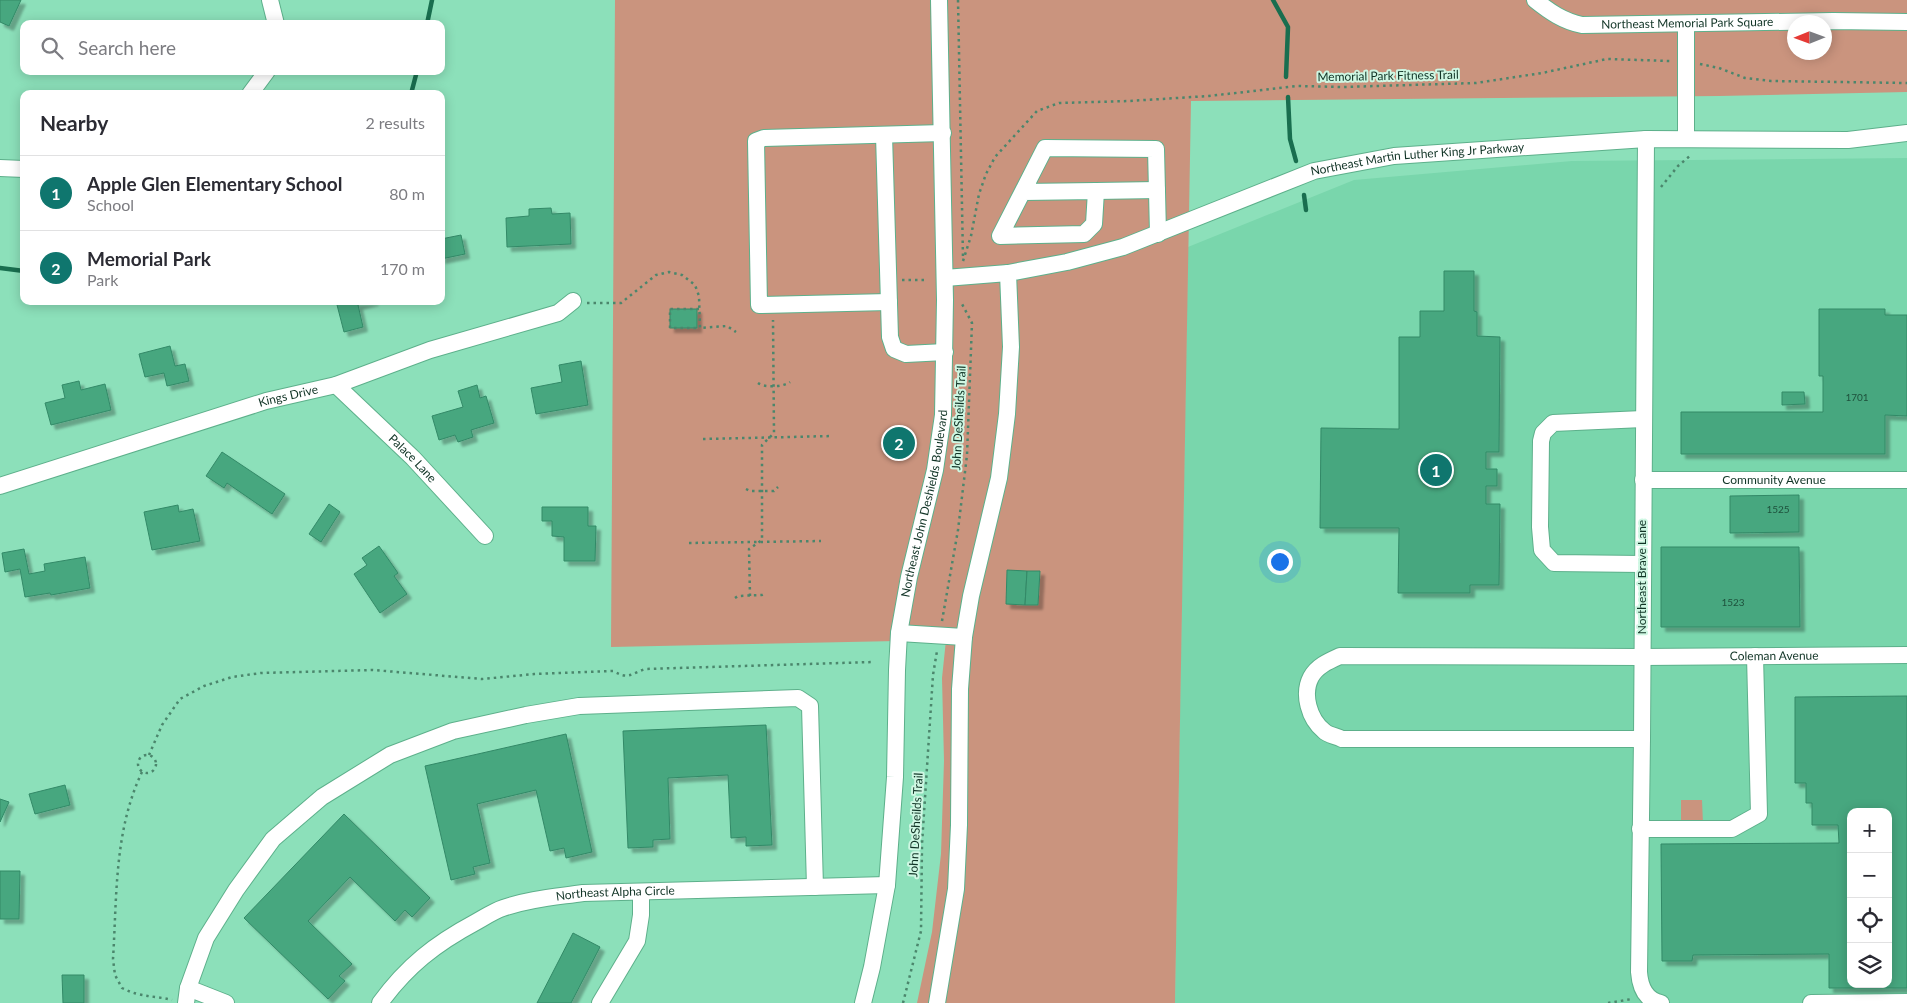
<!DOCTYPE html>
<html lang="en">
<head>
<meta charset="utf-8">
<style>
  body { margin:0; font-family:Lato,sans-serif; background:#f2f2f3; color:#2b2b33 }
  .controls { position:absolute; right:15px; bottom:15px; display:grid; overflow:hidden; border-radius:10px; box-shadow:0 2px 12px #0003 }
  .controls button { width:45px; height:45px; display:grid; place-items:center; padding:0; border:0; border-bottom:1px solid #e1e1e2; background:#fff; color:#2b2b33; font:25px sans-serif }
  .compass { position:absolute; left:1787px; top:15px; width:45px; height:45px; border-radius:50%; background:#fff; box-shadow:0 2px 12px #0003; rotate:269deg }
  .you { position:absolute; left:1279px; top:561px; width:18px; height:18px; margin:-12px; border:4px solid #fff; border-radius:50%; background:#1a73e8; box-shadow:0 0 0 8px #1a73e833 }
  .badge { display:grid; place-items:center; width:32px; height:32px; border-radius:50%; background:#0f766e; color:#fff; font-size:16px; font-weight:700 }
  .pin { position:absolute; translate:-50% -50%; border:2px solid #fff; box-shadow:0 1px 5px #0006 }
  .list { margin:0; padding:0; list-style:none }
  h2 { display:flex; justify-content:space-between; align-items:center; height:65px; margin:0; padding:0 20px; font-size:21px }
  h2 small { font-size:16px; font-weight:400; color:#7c7c81 }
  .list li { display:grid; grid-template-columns:32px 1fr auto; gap:15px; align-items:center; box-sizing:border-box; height:75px; padding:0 20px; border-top:1px solid #e1e1e2 }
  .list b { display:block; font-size:19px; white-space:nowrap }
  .list p { margin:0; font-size:16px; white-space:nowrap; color:#7c7c81 }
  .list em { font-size:16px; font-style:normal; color:#7c7c81 }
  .icon { flex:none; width:28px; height:28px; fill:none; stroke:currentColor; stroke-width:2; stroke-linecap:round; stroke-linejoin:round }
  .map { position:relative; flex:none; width:1907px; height:1003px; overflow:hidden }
  .search { position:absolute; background:#fff; box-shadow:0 2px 12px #0003; left:20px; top:20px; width:425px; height:55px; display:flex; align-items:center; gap:12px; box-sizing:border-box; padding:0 18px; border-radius:10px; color:#7c7c81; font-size:19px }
  .panel { position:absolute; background:#fff; box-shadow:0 2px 12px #0003; left:20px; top:90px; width:425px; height:215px; border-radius:10px }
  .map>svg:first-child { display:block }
  .built { fill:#79d6ac; fill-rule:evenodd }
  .green { fill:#ca947e; fill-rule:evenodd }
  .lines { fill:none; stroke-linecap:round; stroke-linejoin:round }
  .stream { stroke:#196e4f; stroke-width:4.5 }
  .building { fill:#46a77f; stroke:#338967; fill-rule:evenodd; filter:url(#shadow) }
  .minor-casing { stroke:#5db08b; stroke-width:18 }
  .path { stroke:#4b866c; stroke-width:2.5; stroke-dasharray:2.5 4; stroke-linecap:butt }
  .minor { stroke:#fff; stroke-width:16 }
  .labels { text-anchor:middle; stroke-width:4; stroke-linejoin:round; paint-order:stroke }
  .number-label { font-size:10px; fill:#1e513c }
  .street-label { font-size:12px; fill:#113426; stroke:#cff7e3 }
</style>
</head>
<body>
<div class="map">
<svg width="1907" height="1003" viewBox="0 0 1907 1003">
  <defs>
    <filter id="shadow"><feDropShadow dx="4.5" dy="4.5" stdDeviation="1" flood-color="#0004"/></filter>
  </defs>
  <rect width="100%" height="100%" fill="#8ce0ba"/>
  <path class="built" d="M1907 158V1003H1175L1188 247 1354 180 1572 161ZM1851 812H1888V984H1851Z"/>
  <g class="green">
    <path d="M615 0H1907V92L1719 96 1191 101 1175 1003H917L932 932 941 854 944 761 942 678 946 640 611 647ZM1794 22H1824V52H1794Z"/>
    <polygon points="1681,800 1702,800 1703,824 1681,824"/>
  </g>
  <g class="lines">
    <g class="stream">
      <polyline points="1273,0 1288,27 1286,77"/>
      <polyline points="427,24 432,0"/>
      <polyline points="411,94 417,71"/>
      <polyline points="1288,97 1290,139 1296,161"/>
      <polyline points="1304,195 1306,210"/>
      <polyline points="0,268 24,271"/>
    </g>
  </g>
  <g class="building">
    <polygon points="0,0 21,0 9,26 0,22"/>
    <polygon points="551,208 552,214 570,213 571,244 507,247 506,218 529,216 529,209"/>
    <polygon points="461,235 465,254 441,259 441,239"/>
    <polygon points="1444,271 1474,271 1474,311 1477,312 1477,336 1500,337 1499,452 1486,452 1486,469 1497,469 1497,486 1486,486 1486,504 1500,504 1499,585 1470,585 1470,593 1398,593 1399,528 1320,528 1321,428 1399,429 1399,337 1420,337 1420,311 1444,311"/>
    <polygon points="336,301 374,301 358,305 363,327 344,332"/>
    <rect x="670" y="309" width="27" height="19"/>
    <polygon points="1819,309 1885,309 1885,315 1907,315 1907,416 1885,415 1885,454 1681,454 1681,412 1823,412 1823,376 1819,376"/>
    <polygon points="170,346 175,366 185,364 189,381 167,386 164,373 145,377 139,354"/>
    <polygon points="581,361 588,405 536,414 531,388 562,382 559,365"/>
    <polygon points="79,381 81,390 105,384 111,410 51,425 45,403 65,398 62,385"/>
    <polygon points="477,385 480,398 486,396 494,423 471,430 473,437 458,442 455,435 439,440 432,416 463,407 458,391"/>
    <polygon points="1782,392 1804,392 1805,404 1782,405"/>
    <polygon points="222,452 285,494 272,514 227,483 224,488 206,476"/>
    <polygon points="1799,495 1799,532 1730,533 1730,496"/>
    <polygon points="329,504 340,512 321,542 309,534"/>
    <polygon points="178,505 179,512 193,509 200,541 152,550 144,512"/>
    <polygon points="542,507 588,507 588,526 596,526 595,561 564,561 564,537 552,536 552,521 542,521"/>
    <polygon points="379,546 398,573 394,576 407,594 380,613 354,574 367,565 362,558"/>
    <polygon points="1661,547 1799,547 1800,627 1661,627"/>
    <polygon points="24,549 29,574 45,571 44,564 85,557 90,588 51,595 50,593 25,597 20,569 5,572 2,553"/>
    <polygon points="1007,570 1027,571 1025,605 1006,604"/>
    <polygon points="1027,571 1040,571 1038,605 1025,605"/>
    <path d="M1907 696V988H1829V954L1693 955 1692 961H1662L1661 844 1839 843 1838 825H1812V803H1806V783H1795V697ZM1851 812H1888V984H1851Z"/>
    <polygon points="766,725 772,845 746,846 746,837 731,838 728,775 668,778 670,839 653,840 653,847 628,848 623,731"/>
    <polygon points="566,734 592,852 566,858 564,848 550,851 536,790 477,804 490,863 473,867 475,874 451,880 425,766"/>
    <polygon points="65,785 70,805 35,814 29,794"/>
    <polygon points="0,799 9,802 0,822"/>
    <polygon points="344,814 430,898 412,917 405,910 395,921 350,877 308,921 352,964 339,976 345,981 328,999 244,918"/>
    <polygon points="0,871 20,871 19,919 0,919"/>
    <polygon points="573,933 600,947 571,1003 537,1003"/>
    <polygon points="62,975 84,975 84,1003 63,1003"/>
  </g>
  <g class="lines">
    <g class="minor-casing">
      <g id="minor">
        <polyline points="270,0 276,24"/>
        <path id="s1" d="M1535 0C1550 12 1563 21 1582 25L1833 21 1907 22"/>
        <polyline points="250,94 267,71"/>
        <polyline points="884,135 890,337 894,349 906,354 945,352"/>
        <polyline points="1686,138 1686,24"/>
        <path d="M1646 139 1642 739 1639 972C1640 986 1645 1000 1661 1003"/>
        <polyline points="0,168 24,169"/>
        <polyline points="1096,191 1157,190"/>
        <polyline points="1023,192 1096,191 1094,224 1084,234 1000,236 1045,148 1156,149 1158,234"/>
        <path id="s2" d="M945 278 1008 273 1067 262 1123 247 1314 171 1394 156 1646 139 1848 140 1907 133"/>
        <polyline points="889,302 759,305 756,141 764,138 943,133"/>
        <path id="s3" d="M336 385 413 458 485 536"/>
        <path id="s4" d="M1643 480H1907"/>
        <path id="s5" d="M0 486 266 401 336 385 430 350 558 313 573 301"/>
        <polyline points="1642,564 1554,563 1542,550 1540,527 1541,441 1543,433 1553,423 1643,419"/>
        <polyline points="899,633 964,637"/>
        <path id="s6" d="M1642 739H1342C1336 736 1328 735 1324 731 1309 719 1302 694 1311 677 1317 666 1329 661 1340 656L1641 657 1907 655"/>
        <polyline points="1640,829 1732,829 1759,814 1755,656"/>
        <polyline points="186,1003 188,988"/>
        <polyline points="226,1003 188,988 206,938 236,890 273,839 322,797 390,755 453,731 526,715 579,706 798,698 810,706 815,887"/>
        <path id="s7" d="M380 1003C407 966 435 944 476 922 485 917 494 911 503 908 529 899 556 897 583 893L887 885"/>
        <polyline points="600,1003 637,941 641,915 641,892"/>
        <path id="s8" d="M863 1003 872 967 887 885 895 777 897 670 899 633 909 577 935 470 943 415 945 300 939 0"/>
        <polyline points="937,1003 956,889 959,825 960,689 964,637 971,596 999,478 1007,414 1011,347 1008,273"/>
        <polyline points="1811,1003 1907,1002"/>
      </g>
    </g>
    <g class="path">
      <polyline points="958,0 963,258"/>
      <polyline points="1700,64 1719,68 1745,78 1771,81 1907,83"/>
      <polyline points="1661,187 1678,166 1691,155"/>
      <polyline points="963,261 971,236 979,194 986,174 995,157 1037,111 1059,103 1129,101 1209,96 1297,86 1343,87 1476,83 1542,73 1607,59 1670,61"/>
      <polyline points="902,280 928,280"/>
      <polyline points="587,303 621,303 656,275 669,272 682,275 695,285 699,296 700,328 727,326 736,332"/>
      <polyline points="699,309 670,309 670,328 700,328"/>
      <path d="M758 383C765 388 783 387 790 382"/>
      <polyline points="703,439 832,436"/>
      <polyline points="746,489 750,491 774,491 778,487"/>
      <polyline points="689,543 821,541"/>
      <polyline points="750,596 749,549 762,540 762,445 774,433 773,320"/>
      <polyline points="735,598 738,596 762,595 766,593"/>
      <polyline points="942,621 958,530 967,455 972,323 962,304"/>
      <circle cx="147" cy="764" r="9"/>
      <path d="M149 755 162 725 180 699 204 686 232 677 261 673 373 670 482 679 534 674 613 671C629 680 630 674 645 669L873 662"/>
      <path d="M142 772C114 831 117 896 113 959L115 975 122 988C142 998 152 995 172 1000"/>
      <polyline points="903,1003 921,931 922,844 933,675 937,651"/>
      <polyline points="1608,1003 1632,999"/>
    </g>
    <use href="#minor" class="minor"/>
  </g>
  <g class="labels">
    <g class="number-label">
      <text x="1857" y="401">1701</text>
      <text x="1778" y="513">1525</text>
      <text x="1733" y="606">1523</text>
    </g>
    <g class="street-label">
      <text dy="4" stroke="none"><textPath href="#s1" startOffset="159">Northeast Memorial Park Square</textPath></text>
      <text transform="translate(1388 76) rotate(-1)" y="4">Memorial Park Fitness Trail</text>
      <text dy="4" stroke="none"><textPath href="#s2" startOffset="491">Northeast Martin Luther King Jr Parkway</textPath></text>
      <text dy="4" stroke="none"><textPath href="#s5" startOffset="302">Kings Drive</textPath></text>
      <text transform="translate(959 418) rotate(-87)" y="4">John DeSheilds Trail</text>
      <text dy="4" stroke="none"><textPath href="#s3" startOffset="106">Palace Lane</textPath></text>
      <text dy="4" stroke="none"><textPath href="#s4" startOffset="131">Community Avenue</textPath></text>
      <text dy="4" stroke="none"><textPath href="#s8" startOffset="505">Northeast John Deshields Boulevard</textPath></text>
      <text transform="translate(1642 577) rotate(-90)" y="4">Northeast Brave Lane</text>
      <text dy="4" stroke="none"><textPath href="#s6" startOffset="850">Coleman Avenue</textPath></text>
      <text transform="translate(916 825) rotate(-87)" y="4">John DeSheilds Trail</text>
      <text dy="4" stroke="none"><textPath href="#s7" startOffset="271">Northeast Alpha Circle</textPath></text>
    </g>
  </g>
</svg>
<div class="controls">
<button>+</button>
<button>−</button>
<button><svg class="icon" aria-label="locate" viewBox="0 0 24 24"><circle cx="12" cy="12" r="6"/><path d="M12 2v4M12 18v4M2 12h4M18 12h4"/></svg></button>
<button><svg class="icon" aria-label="layers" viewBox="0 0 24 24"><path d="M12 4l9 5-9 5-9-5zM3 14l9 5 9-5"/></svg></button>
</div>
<svg class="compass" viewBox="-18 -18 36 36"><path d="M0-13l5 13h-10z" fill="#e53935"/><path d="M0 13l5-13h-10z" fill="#7c7c81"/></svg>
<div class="you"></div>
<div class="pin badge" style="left:1436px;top:470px">1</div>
<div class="pin badge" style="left:899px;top:443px">2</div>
<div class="search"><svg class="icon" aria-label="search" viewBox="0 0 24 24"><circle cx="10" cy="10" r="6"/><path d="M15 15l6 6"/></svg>Search here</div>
<section class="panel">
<h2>Nearby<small>2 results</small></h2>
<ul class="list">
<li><span class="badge">1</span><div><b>Apple Glen Elementary School</b><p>School</p></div><em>80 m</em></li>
<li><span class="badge">2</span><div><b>Memorial Park</b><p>Park</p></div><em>170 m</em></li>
</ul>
</section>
</div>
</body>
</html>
